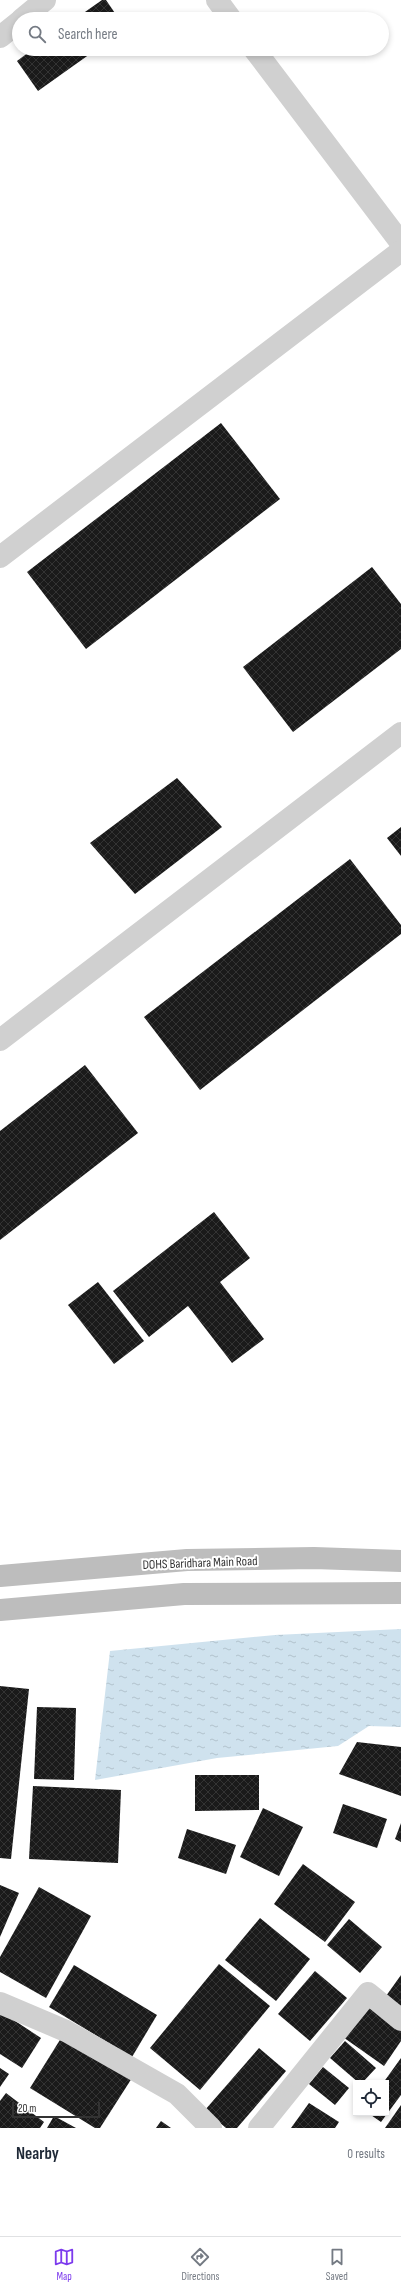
<!DOCTYPE html>
<html lang="en">
<head>
<meta charset="utf-8">
<style>
  body { margin:0; font-family:"Sofia Sans Condensed",sans-serif; background:#f6f6f7; color:#1f2937 }
  .controls { position:absolute; right:12px; bottom:12px; display:grid; overflow:hidden; border-radius:0px; box-shadow:0 2px 6px #0003 }
  .controls button { width:36px; height:36px; display:grid; place-items:center; padding:0; border:0; border-bottom:1px solid #e0e1e3; background:#fff; color:#1f2937; font:20px sans-serif }
  .scale { position:absolute; left:12px; bottom:10px; width:88px; box-sizing:border-box; padding-left:4px; border:2px solid #333; border-top:0; font-size:11px; line-height:14px; white-space:nowrap; color:#333; -webkit-text-stroke:3px #fff; paint-order:stroke }
  .list { margin:0; padding:0; list-style:none }
  h2 { display:flex; justify-content:space-between; align-items:center; height:52px; margin:0; padding:0 16px; font-size:17px }
  h2 small { font-size:13px; font-weight:400; color:#747a83 }
  .icon { flex:none; width:22px; height:22px; fill:none; stroke:currentColor; stroke-width:2; stroke-linecap:round; stroke-linejoin:round }
  .map { position:relative; flex:none; width:401px; height:2128px; overflow:hidden }
  .search { position:absolute; background:#fff; box-shadow:0 2px 6px #0003; left:12px; right:12px; top:12px; height:44px; display:flex; align-items:center; gap:10px; box-sizing:border-box; padding:0 14px; border-radius:22px; color:#747a83; font-size:15px }
  .sheet { height:108px; background:#fff }
  nav { display:flex; justify-content:space-around; align-items:center; box-sizing:border-box; height:56px; border-top:1px solid #e0e1e3; background:#fff; font-size:11px; color:#747a83 }
  nav a { display:grid; justify-items:center; gap:2px }
  nav .on { color:#7c3aed }
  .map>svg:first-child { display:block }
  .water { fill:url(#water-ripples) }
  .building { fill:url(#building-cross-hatch) }
  .lines { fill:none; stroke-linecap:round; stroke-linejoin:round }
  .street { stroke:#d0d0d0; stroke-width:22 }
  .secondary { stroke:#bdbdbd; stroke-width:22 }
  .labels { text-anchor:middle; stroke-width:4; stroke-linejoin:round; paint-order:stroke }
  .street-label { font-size:13px; fill:#333; stroke:#fff }
</style>
</head>
<body>
<div class="map">
<svg width="401" height="2128" viewBox="0 0 401 2128">
  <defs>
    <pattern id="water-ripples" width="26" height="14" patternUnits="userSpaceOnUse"><rect width="26" height="14" fill="#cfe2ee"/><path d="M2 4q2-2 4 0t4 0M15 11q2-2 4 0t4 0" fill="none" stroke="#b2c2cd"/></pattern>
    <pattern id="building-cross-hatch" width="8" height="8" patternUnits="userSpaceOnUse"><rect width="8" height="8" fill="#1a1a1a"/><path d="M0 0l8 8M0 8l8-8" fill="none" stroke="#333"/></pattern>
  </defs>
  <rect width="100%" height="100%" fill="#fff"/>
  <polygon class="water" points="401,1629 401,1727 369,1726 338,1746 217,1758 95,1780 110,1651 275,1635"/>
  <g class="building">
    <polygon points="102,0 106,0 119,19 75,19"/>
    <polygon points="33,49 97,49 38,91 17,61"/>
    <polygon points="221,423 280,499 86,649 27,572"/>
    <polygon points="372,567 401,604 401,649 293,732 243,667"/>
    <polygon points="177,778 222,827 135,894 90,843"/>
    <polygon points="401,827 401,856 387,838"/>
    <polygon points="350,859 401,925 401,934 200,1090 144,1017"/>
    <polygon points="85,1065 138,1133 0,1240 0,1131"/>
    <polygon points="214,1212 250,1258 220,1282 264,1339 232,1363 188,1306 149,1337 113,1291"/>
    <polygon points="98,1282 144,1341 114,1364 68,1305"/>
    <polygon points="0,1686 29,1689 11,1859 0,1858"/>
    <polygon points="37,1707 76,1708 74,1780 34,1779"/>
    <polygon points="357,1742 401,1747 401,1796 339,1774"/>
    <polygon points="195,1775 259,1775 259,1810 195,1811"/>
    <polygon points="33,1786 121,1790 118,1863 29,1859"/>
    <polygon points="343,1804 387,1819 377,1848 333,1833"/>
    <polygon points="263,1808 303,1827 279,1876 240,1857"/>
    <polygon points="401,1823 401,1842 395,1839"/>
    <polygon points="187,1829 236,1845 226,1874 178,1858"/>
    <polygon points="303,1864 355,1902 325,1942 274,1904"/>
    <polygon points="0,1885 19,1893 0,1937"/>
    <polygon points="39,1887 91,1916 46,1998 0,1972 0,1957"/>
    <polygon points="260,1918 310,1959 276,2001 225,1960"/>
    <polygon points="349,1919 382,1947 360,1973 327,1945"/>
    <polygon points="219,1964 270,2006 200,2090 150,2048"/>
    <polygon points="74,1965 157,2015 132,2057 49,2007"/>
    <polygon points="315,1971 347,1998 310,2041 278,2014"/>
    <polygon points="401,1975 401,2006 386,1996"/>
    <polygon points="364,2000 401,2027 401,2041 384,2066 340,2035"/>
    <polygon points="0,2011 41,2038 22,2068 0,2054"/>
    <polygon points="63,2035 132,2078 100,2128 95,2128 30,2088"/>
    <polygon points="345,2041 376,2068 362,2083 359,2083 330,2058"/>
    <polygon points="259,2048 286,2071 237,2128 226,2128 205,2110"/>
    <polygon points="401,2058 401,2095 381,2122 368,2113 386,2113 386,2083 383,2083"/>
    <polygon points="323,2067 349,2088 335,2105 309,2084"/>
    <polygon points="0,2068 9,2074 0,2087"/>
    <polygon points="6,2093 44,2122 40,2128 0,2128 0,2101"/>
    <polygon points="309,2103 339,2122 335,2128 291,2128"/>
    <polygon points="401,2105 401,2128 385,2128"/>
    <polygon points="54,2116 76,2128 47,2128"/>
    <polygon points="161,2121 171,2128 156,2128"/>
  </g>
  <g class="lines">
    <g class="street">
      <polyline points="217,0 231,19"/>
      <polyline points="22,19 45,0"/>
      <polyline points="0,37 19,22"/>
      <polyline points="254,49 401,243"/>
      <polyline points="0,557 401,251"/>
      <polyline points="0,1040 401,733"/>
      <polyline points="0,2003 66,2031 177,2094 211,2128"/>
      <polyline points="259,2128 368,1993 401,2020"/>
    </g>
    <g class="secondary">
      <polyline points="0,1576 187,1560 314,1558 401,1561"/>
      <polyline points="0,1610 184,1594 401,1593"/>
    </g>
  </g>
  <g class="labels">
    <g class="street-label">
      <text transform="translate(200 1562) rotate(-2)" y="5">DOHS Baridhara Main Road</text>
    </g>
  </g>
</svg>
<div class="controls">
<button><svg class="icon" aria-label="locate" viewBox="0 0 24 24"><circle cx="12" cy="12" r="6"/><path d="M12 2v4M12 18v4M2 12h4M18 12h4"/></svg></button>
</div>
<div class="scale">20 m</div>
<div class="search"><svg class="icon" aria-label="search" viewBox="0 0 24 24"><circle cx="10" cy="10" r="6"/><path d="M15 15l6 6"/></svg>Search here</div>
</div>
<section class="sheet">
<h2>Nearby<small>0 results</small></h2>
<ul class="list">
</ul>
</section>
<nav>
<a class="on"><svg class="icon" aria-label="map" viewBox="0 0 24 24"><path d="M3 6l6-2 6 2 6-2v14l-6 2-6-2-6 2zM9 4v14M15 6v14"/></svg>Map</a>
<a><svg class="icon" aria-label="directions" viewBox="0 0 24 24"><path d="M12 3l9 9-9 9-9-9zM9 14v-3h6M13 9l2 2-2 2"/></svg>Directions</a>
<a><svg class="icon" aria-label="saved" viewBox="0 0 24 24"><path d="M7 4h10v16l-5-4-5 4z"/></svg>Saved</a>
</nav>
</body>
</html>
